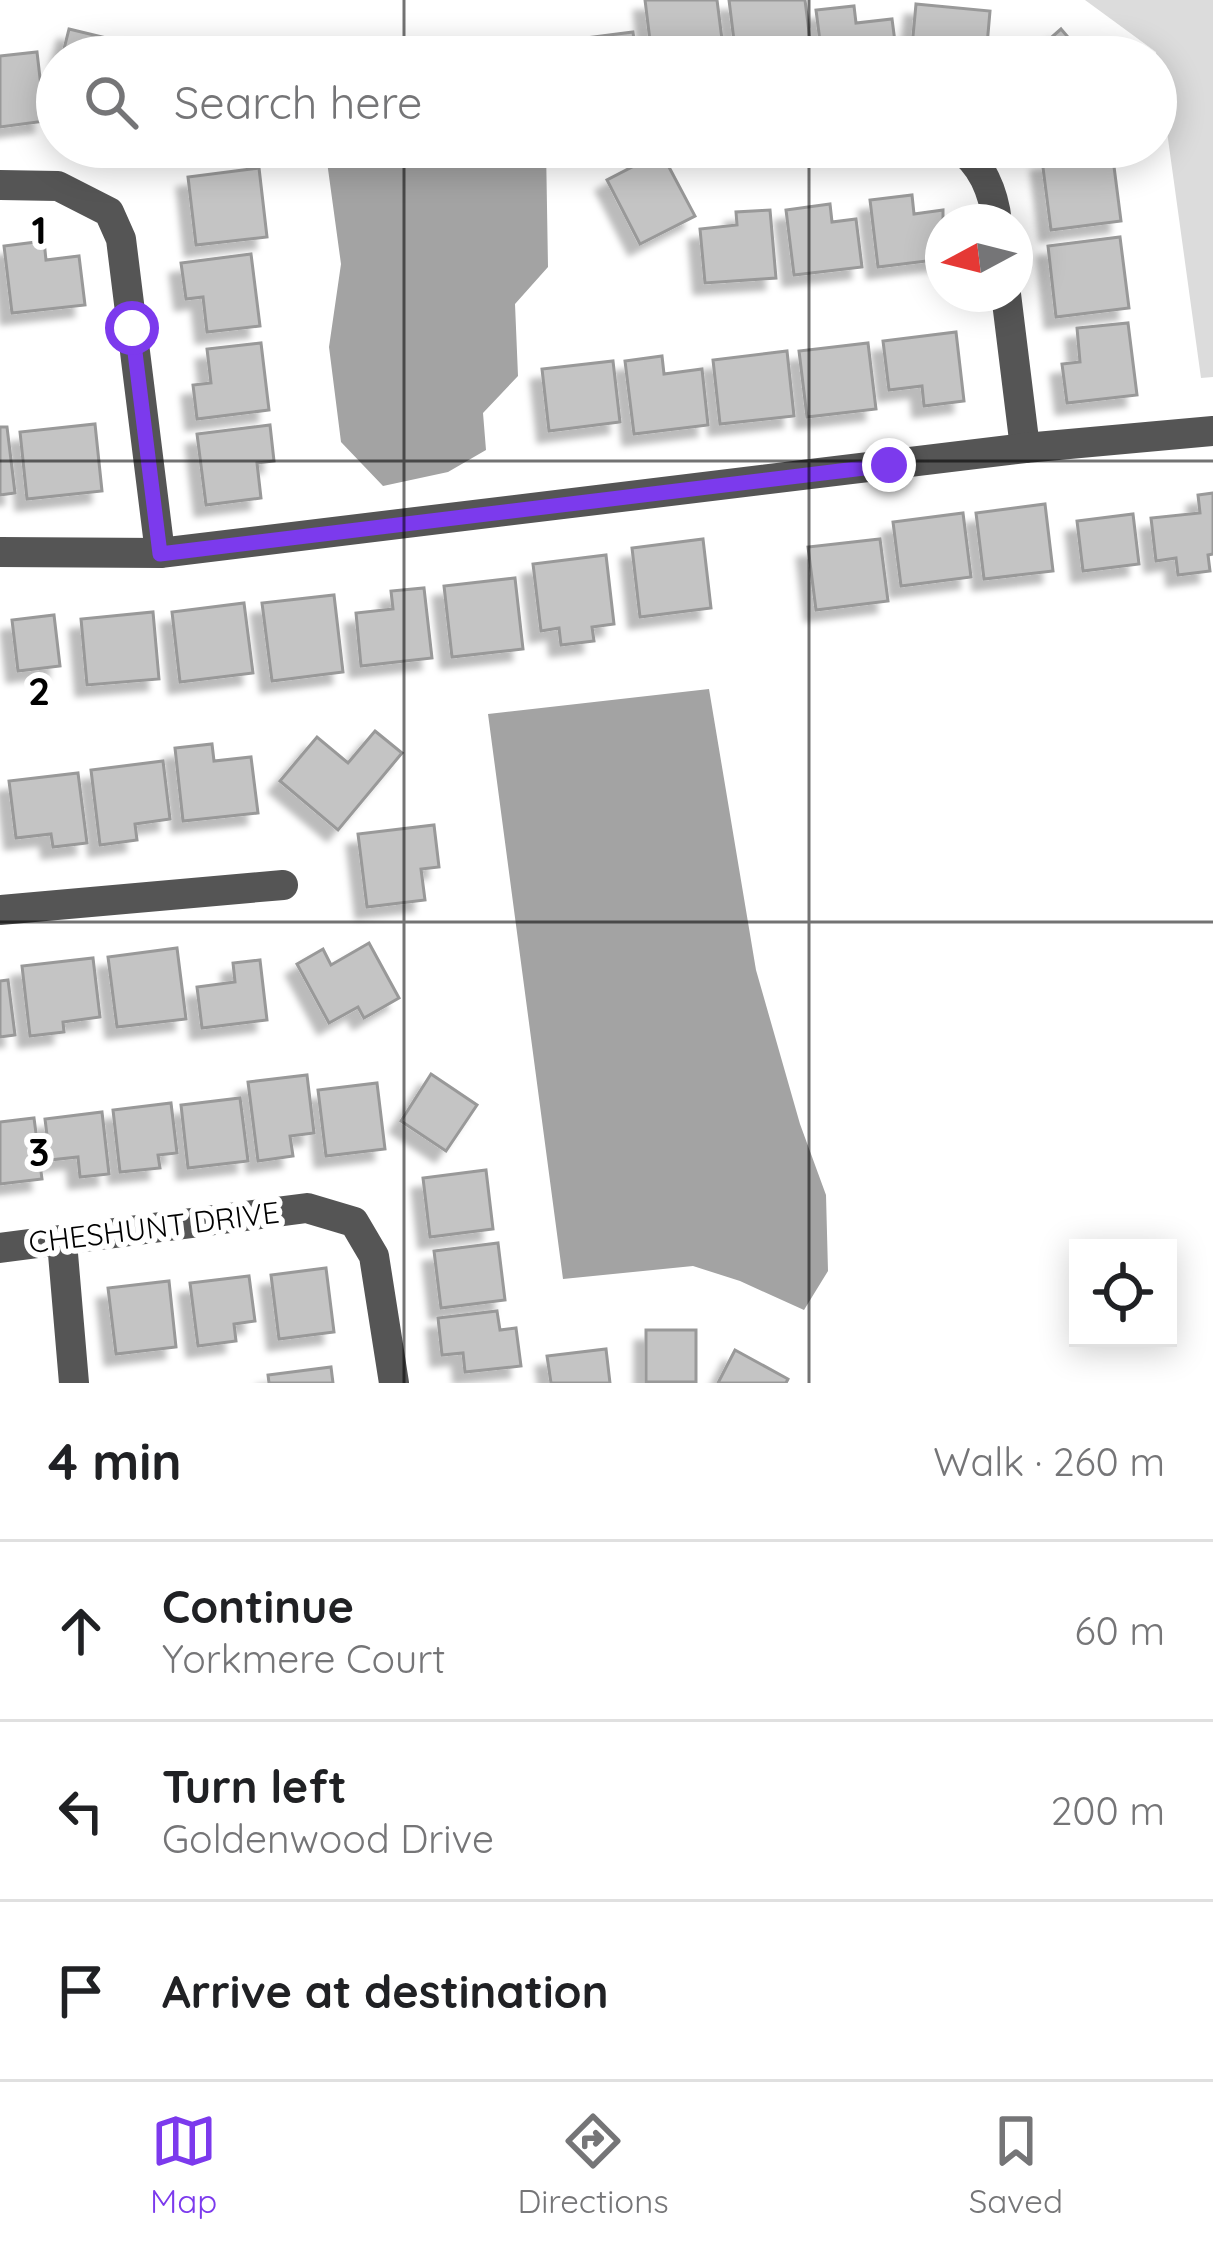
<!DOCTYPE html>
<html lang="en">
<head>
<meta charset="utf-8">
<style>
  body { margin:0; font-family:Quicksand,sans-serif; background:#f6f6f6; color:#202124 }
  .controls { position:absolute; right:36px; bottom:36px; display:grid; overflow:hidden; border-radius:0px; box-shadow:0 6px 30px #0003 }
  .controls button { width:108px; height:108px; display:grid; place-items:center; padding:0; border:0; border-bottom:3px solid #e0e0e0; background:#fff; color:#202124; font:60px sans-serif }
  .compass { position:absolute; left:925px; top:204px; width:108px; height:108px; border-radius:50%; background:#fff; box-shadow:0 6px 30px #0003; rotate:263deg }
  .stop { position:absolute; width:36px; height:36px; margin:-27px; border:9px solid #7c3aed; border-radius:50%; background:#fff }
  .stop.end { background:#7c3aed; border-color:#fff; box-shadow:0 3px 12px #0008 }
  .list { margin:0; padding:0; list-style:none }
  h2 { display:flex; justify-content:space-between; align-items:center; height:156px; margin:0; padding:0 48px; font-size:51px }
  h2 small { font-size:39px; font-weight:400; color:#757577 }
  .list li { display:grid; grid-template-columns:78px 1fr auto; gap:36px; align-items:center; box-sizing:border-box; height:180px; padding:0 48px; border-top:3px solid #e0e0e0 }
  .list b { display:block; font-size:45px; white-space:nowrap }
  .list p { margin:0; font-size:39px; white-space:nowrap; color:#757577 }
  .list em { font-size:39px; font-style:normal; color:#757577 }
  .icon { flex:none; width:66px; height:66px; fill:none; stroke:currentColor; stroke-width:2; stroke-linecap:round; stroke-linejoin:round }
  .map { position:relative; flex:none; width:1213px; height:1383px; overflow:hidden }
  .search { position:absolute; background:#fff; box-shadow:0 6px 30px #0003; left:36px; right:36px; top:36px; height:132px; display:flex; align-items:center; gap:30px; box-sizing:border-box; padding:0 42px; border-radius:66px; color:#757577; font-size:45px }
  .sheet { height:696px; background:#fff }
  nav { display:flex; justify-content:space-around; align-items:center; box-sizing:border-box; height:168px; border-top:3px solid #e0e0e0; background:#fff; font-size:33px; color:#757577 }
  nav a { display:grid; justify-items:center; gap:6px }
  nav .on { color:#7c3aed }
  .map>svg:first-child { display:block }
  .green { fill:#dcdcdc }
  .water { fill:#a3a3a3 }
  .building { fill:#c4c4c4; stroke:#999; stroke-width:3; filter:url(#shadow) }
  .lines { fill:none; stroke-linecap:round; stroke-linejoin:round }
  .minor { stroke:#555; stroke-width:30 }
  .route { stroke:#7c3aed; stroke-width:15 }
  .grid { fill:none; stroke:#000; stroke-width:3; stroke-opacity:0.55 }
  .labels { text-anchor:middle; stroke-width:12; stroke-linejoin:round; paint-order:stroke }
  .street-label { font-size:30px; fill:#000; stroke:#fff }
  .grid-label { font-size:39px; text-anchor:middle; font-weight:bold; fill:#000; stroke:#fff; stroke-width:12; stroke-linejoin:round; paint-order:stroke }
</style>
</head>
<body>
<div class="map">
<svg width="1213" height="1383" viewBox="0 0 1213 1383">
  <defs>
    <filter id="shadow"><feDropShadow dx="-11" dy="11" stdDeviation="3" flood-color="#0004"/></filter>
  </defs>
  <rect width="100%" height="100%" fill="#fff"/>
  <polygon class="green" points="1085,0 1213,0 1213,377 1201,378 1156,52"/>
  <g class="water">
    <polygon points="325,147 546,147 548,267 515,304 518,376 483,413 486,450 448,472 383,486 341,442 329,347 341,264"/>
    <polygon points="709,689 756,970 800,1124 826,1195 828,1271 804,1310 740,1281 693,1266 563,1279 488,714"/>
  </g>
  <g class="building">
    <polygon points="645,0 717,0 724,55 652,57"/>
    <polygon points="729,0 805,0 811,48 736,57"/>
    <polygon points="916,4 990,11 986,57 911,57"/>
    <polygon points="854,6 856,23 892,19 897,57 822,57 816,10"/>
    <polygon points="69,29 144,47 141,57 62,57"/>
    <polygon points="1061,29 1085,57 1029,57"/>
    <polygon points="633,32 636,57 564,57 562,41"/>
    <polygon points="37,52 45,121 0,127 0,56"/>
    <polygon points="1112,151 1121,221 1051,230 1042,160"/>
    <polygon points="661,152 695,216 640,244 607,180"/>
    <polygon points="259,168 267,237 196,245 188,177"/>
    <polygon points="912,195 914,214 943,210 943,259 878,267 870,200"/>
    <polygon points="830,204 832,222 856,219 862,267 794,275 786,210"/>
    <polygon points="770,210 776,278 705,283 700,229 737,225 736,212"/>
    <polygon points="1120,237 1129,308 1056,317 1048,246"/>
    <polygon points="44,241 46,260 79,256 85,305 12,313 4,246"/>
    <polygon points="251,254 260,326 207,332 203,297 186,299 181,263"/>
    <polygon points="1128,323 1137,395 1067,403 1062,364 1080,362 1077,328"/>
    <polygon points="956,332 964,401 924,406 922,386 889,390 883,341"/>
    <polygon points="261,343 269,410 197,419 193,385 211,383 207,349"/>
    <polygon points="868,343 876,409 807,417 799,351"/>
    <polygon points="787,351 794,416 720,424 713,360"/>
    <polygon points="662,356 664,374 702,369 708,425 634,434 625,361"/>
    <polygon points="613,361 620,422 549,431 542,369"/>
    <polygon points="95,424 102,491 27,499 20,432"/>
    <polygon points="270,425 274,461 257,463 261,498 206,505 197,434"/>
    <polygon points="0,427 7,427 15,493 0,495"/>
    <polygon points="1213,493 1213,554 1208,555 1210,571 1178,575 1176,558 1156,561 1151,518 1200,513 1198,495"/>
    <polygon points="1045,504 1053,571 984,579 976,513"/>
    <polygon points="963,513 971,577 901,586 893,522"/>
    <polygon points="1133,514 1139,564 1083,571 1077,521"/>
    <polygon points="703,539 711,608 640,617 632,548"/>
    <polygon points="880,539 888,601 816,610 808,547"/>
    <polygon points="606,555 614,624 592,627 594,641 561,645 559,628 541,631 533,564"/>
    <polygon points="515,578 523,649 452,657 444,586"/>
    <polygon points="424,588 432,658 361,666 356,613 393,609 391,591"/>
    <polygon points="334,595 343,672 272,681 262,603"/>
    <polygon points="244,603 253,673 180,682 172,612"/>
    <polygon points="153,612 159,679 87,685 81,619"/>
    <polygon points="54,615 60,666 18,671 12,620"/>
    <polygon points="375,731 402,753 338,830 280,781 317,737 348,763"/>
    <polygon points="212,744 214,761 251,757 258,813 183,821 175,748"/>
    <polygon points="163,761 170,819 135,824 137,840 100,845 91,770"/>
    <polygon points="78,773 87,843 53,847 51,834 16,838 9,781"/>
    <polygon points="434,825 439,867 421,869 425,900 367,907 358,834"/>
    <polygon points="369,943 399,998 364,1018 358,1007 329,1023 297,964 323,949 331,965"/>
    <polygon points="177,948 186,1019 117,1027 108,957"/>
    <polygon points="93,958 100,1017 63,1022 64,1032 30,1036 22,966"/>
    <polygon points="260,960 267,1020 202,1028 197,987 235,982 233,963"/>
    <polygon points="8,980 15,1035 0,1037 0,981"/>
    <polygon points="431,1074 477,1105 446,1151 401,1121"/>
    <polygon points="307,1075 314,1133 290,1136 293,1156 258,1161 248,1082"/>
    <polygon points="377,1083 385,1149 326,1156 318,1090"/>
    <polygon points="240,1098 248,1161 188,1168 181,1105"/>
    <polygon points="171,1103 177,1153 158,1155 160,1168 120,1172 113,1110"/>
    <polygon points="102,1112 109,1174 80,1177 78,1157 50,1160 45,1119"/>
    <polygon points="34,1118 42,1179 0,1184 0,1122"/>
    <polygon points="486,1170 493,1229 430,1237 423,1178"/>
    <polygon points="498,1243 505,1300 441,1308 434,1251"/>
    <polygon points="326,1268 334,1332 279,1339 271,1275"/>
    <polygon points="249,1276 255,1321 234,1324 236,1341 198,1346 190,1283"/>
    <polygon points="169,1281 176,1347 116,1354 108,1288"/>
    <polygon points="497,1311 500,1330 516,1328 521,1366 465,1372 463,1353 442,1355 438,1318"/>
    <rect x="646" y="1330" width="50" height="52"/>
    <polygon points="606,1349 610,1383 551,1383 547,1356"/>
    <polygon points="735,1350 788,1379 786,1383 718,1383"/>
    <polygon points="331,1367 333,1383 269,1383 268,1375"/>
  </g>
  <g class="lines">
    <g class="minor">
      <path d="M956 147C982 161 994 194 997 222"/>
      <polyline points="0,185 58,186 109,212 121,239 160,553"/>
      <polyline points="1006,294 1025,448"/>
      <polyline points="0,552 160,553 1025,448 1213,431"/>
      <polyline points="0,910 283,885"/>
      <polyline points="62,1242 74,1383"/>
      <polyline points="0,1248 307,1208 354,1222 374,1256 394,1383"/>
    </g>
  </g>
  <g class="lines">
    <polyline class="route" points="132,328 160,554 889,465"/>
  </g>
  <path class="grid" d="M404 0V57M809 0V57M404 147V1383M809 147V1383M0 461H1213M0 922H1213"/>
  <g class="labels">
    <g class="street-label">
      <text transform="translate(154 1228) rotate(-7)" y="10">CHESHUNT DRIVE</text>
    </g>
  </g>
  <g class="grid-label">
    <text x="39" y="244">1</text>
    <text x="39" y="705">2</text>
    <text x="39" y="1166">3</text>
  </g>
</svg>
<div class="controls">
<button><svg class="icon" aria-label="locate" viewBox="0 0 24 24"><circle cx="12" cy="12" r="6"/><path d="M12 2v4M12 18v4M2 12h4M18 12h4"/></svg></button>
</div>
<svg class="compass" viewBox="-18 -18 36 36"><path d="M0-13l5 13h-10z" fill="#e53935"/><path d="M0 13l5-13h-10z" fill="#757577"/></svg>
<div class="stop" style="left:132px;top:328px"></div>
<div class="stop end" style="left:889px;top:465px"></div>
<div class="search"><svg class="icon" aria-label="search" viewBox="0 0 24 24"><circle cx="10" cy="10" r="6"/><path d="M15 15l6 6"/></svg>Search here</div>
</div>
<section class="sheet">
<h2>4 min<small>Walk · 260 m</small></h2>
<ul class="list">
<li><svg class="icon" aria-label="ahead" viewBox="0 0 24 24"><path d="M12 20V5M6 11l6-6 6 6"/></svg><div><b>Continue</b><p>Yorkmere Court</p></div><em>60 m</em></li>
<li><svg class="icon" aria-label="left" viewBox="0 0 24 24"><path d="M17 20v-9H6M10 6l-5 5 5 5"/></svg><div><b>Turn left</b><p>Goldenwood Drive</p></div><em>200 m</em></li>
<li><svg class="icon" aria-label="arrive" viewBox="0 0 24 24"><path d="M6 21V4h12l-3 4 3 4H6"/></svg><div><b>Arrive at destination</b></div></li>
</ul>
</section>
<nav>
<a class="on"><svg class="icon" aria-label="map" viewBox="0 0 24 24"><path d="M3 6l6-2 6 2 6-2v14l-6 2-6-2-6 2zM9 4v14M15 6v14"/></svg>Map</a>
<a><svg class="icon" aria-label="directions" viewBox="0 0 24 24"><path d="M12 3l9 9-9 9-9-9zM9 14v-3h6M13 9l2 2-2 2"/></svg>Directions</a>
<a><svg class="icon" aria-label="saved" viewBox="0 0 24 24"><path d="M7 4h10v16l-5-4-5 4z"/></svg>Saved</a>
</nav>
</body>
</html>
